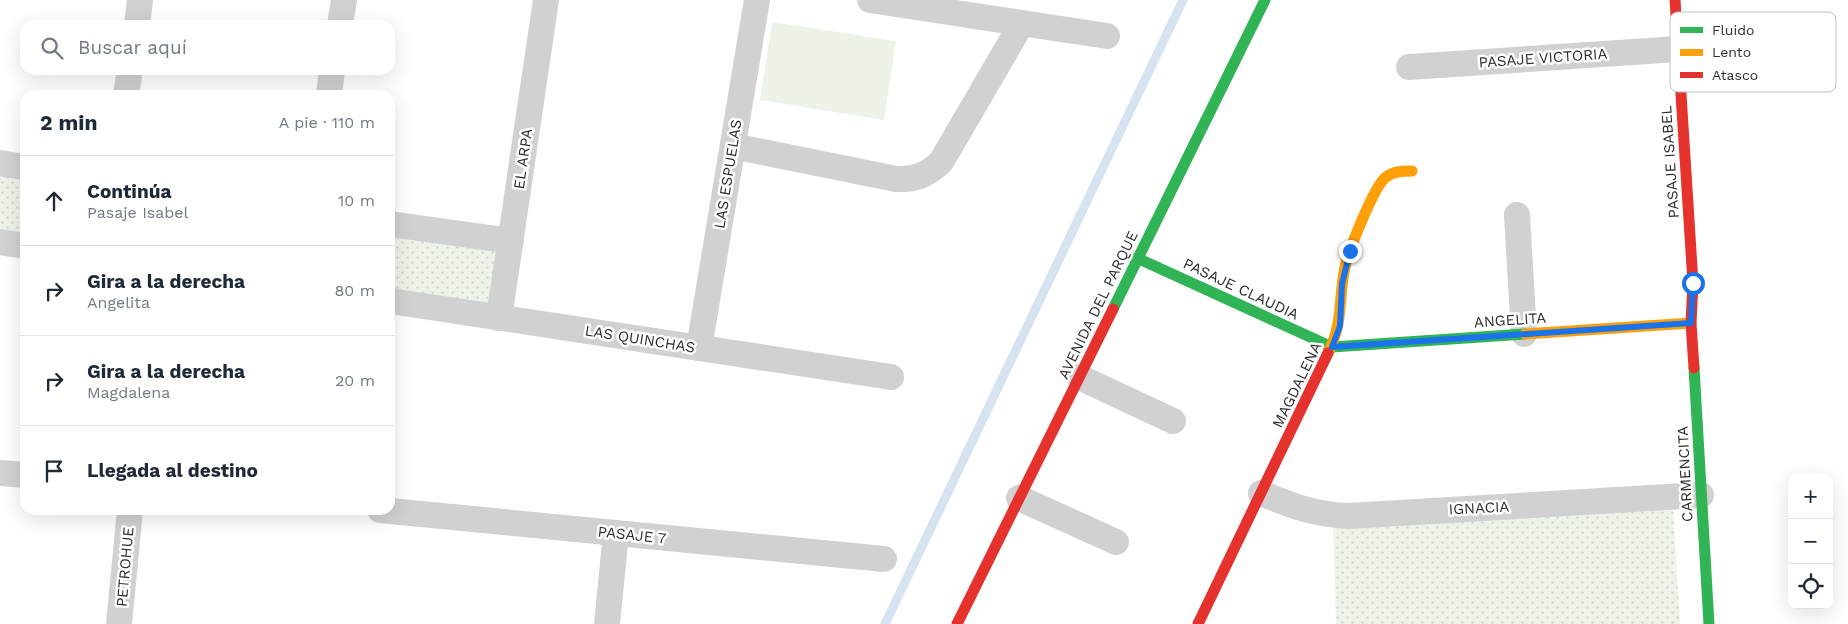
<!DOCTYPE html>
<html lang="es">
<head>
<meta charset="utf-8">
<style>
  body { margin:0; font-family:"Work Sans",sans-serif; background:#f2f2f3; color:#1f2937 }
  .controls { position:absolute; right:15px; bottom:15px; display:grid; overflow:hidden; border-radius:10px; box-shadow:0 5px 20px #0002 }
  .controls button { width:45px; height:45px; display:grid; place-items:center; padding:0; border:0; border-bottom:1px solid #e0e1e3; background:#fff; color:#1f2937; font:25px sans-serif }
  .stop { position:absolute; width:15px; height:15px; margin:-11px; border:4px solid #1a73e8; border-radius:50%; background:#fff }
  .stop.end { background:#1a73e8; border-color:#fff; box-shadow:0 1px 5px #0008 }
  .list { margin:0; padding:0; list-style:none }
  h2 { display:flex; justify-content:space-between; align-items:center; height:65px; margin:0; padding:0 20px; font-size:21px }
  h2 small { font-size:16px; font-weight:400; color:#747a83 }
  .list li { display:grid; grid-template-columns:32px 1fr auto; gap:15px; align-items:center; box-sizing:border-box; height:90px; padding:0 20px; border-top:1px solid #e0e1e3 }
  .list b { display:block; font-size:19px; white-space:nowrap }
  .list p { margin:0; font-size:16px; white-space:nowrap; color:#747a83 }
  .list em { font-size:16px; font-style:normal; color:#747a83 }
  .icon { flex:none; width:28px; height:28px; fill:none; stroke:currentColor; stroke-width:2; stroke-linecap:round; stroke-linejoin:round }
  .map { position:relative; flex:none; width:1848px; height:624px; overflow:hidden }
  .search { position:absolute; background:#fff; box-shadow:0 5px 20px #0002; left:20px; top:20px; width:375px; height:55px; display:flex; align-items:center; gap:12px; box-sizing:border-box; padding:0 18px; border-radius:15px; color:#747a83; font-size:19px }
  .panel { position:absolute; background:#fff; box-shadow:0 5px 20px #0002; left:20px; top:90px; width:375px; height:425px; border-radius:15px }
  .map>svg:first-child { display:block }
  .grass { fill:url(#grass-dots) }
  .pitch { fill:#eef3ea }
  .lines { fill:none; stroke-linecap:round; stroke-linejoin:round }
  .stream { stroke:#d6e3f0; stroke-width:9 }
  .street { stroke:#d1d1d1; stroke-width:26 }
  .fast { stroke:#30b455; stroke-width:11 }
  .slow { stroke:#ff9f0a; stroke-width:11 }
  .jam { stroke:#e5322d; stroke-width:11 }
  .route { stroke:#1a73e8; stroke-width:6 }
  .labels { text-anchor:middle; stroke-width:5; stroke-linejoin:round; paint-order:stroke }
  .street-label { font-size:15px; fill:#2c2c2c; stroke:#fff }
  .key { fill:#fff; stroke:#c0c0c0; stroke-width:1 }
  .key-label { font-size:14px; fill:#2c2c2c }
</style>
</head>
<body>
<div class="map">
<svg width="1848" height="624" viewBox="0 0 1848 624">
  <defs>
    <pattern id="grass-dots" width="8" height="8" patternUnits="userSpaceOnUse" patternTransform="scale(1.25)"><rect width="8" height="8" fill="#eef3ea"/><path d="M2 2h.1M6 6h.1" fill="none" stroke="#ccd0c9" stroke-width="1.8" stroke-linecap="round"/></pattern>
  </defs>
  <rect width="100%" height="100%" fill="#fff"/>
  <g class="grass">
    <polygon points="0,173 25,177 25,235 0,232"/>
    <polygon points="390,232 496,248 490,306 390,291"/>
    <polygon points="1673,509 1680,624 1336,624 1333,524"/>
  </g>
  <polygon class="pitch" points="772,22 896,41 884,120 760,100"/>
  <g class="lines">
    <polyline class="stream" points="885,624 1183,0"/>
    <g class="street">
      <polyline points="870,0 1107,36"/>
      <polyline points="137,25 140,0"/>
      <polyline points="340,25 344,0"/>
      <polyline points="1409,67 1678,49"/>
      <polyline points="126,95 130,70"/>
      <polyline points="329,95 332,70"/>
      <path d="M733 146 896 179C915 180 927 175 941 162L1022 23"/>
      <polyline points="0,163 25,167"/>
      <polyline points="1517,215 1524,334"/>
      <polyline points="390,224 511,241"/>
      <polyline points="0,242 25,246"/>
      <polyline points="390,301 891,377"/>
      <polyline points="499,318 546,0"/>
      <polyline points="699,348 757,0"/>
      <polyline points="1079,377 1173,421"/>
      <polyline points="0,473 25,475"/>
      <path d="M1261 493C1292 506 1313 514 1348 516L1701 495"/>
      <polyline points="1019,498 1116,542"/>
      <polyline points="380,510 884,559"/>
      <polyline points="119,624 130,510"/>
      <polyline points="607,624 616,533"/>
    </g>
    <g class="fast">
      <polyline points="1137,258 1332,347 1525,334"/>
      <polyline points="1113,309 1265,0"/>
      <polyline points="1694,368 1709,624"/>
    </g>
    <g class="slow">
      <polyline points="1525,334 1691,323"/>
      <path d="M1328 353C1344 321 1338 299 1345 267 1349 250 1374 186 1386 177 1394 171 1403 171 1412 171"/>
    </g>
    <g class="jam">
      <polyline points="1675,0 1693,283 1691,323 1694,368"/>
      <polyline points="957,624 1113,309"/>
      <polyline points="1198,624 1328,353"/>
    </g>
  </g>
  <g class="lines">
    <polyline class="route" points="1350,251 1342,284 1340,326 1332,347 1691,323 1693,283"/>
  </g>
  <g class="labels">
    <g class="street-label">
      <text transform="translate(1543 58) rotate(-4)" y="5">PASAJE VICTORIA</text>
      <text transform="translate(523 159) rotate(-82)" y="5">EL ARPA</text>
      <text transform="translate(1670 162) rotate(-94)" y="5">PASAJE ISABEL</text>
      <text transform="translate(728 174) rotate(-81)" y="5">LAS ESPUELAS</text>
      <text transform="translate(1241 289) rotate(25)" y="5">PASAJE CLAUDIA</text>
      <text transform="translate(1098 305) rotate(-64)" y="5">AVENIDA DEL PARQUE</text>
      <text transform="translate(1510 320) rotate(-4)" y="5">ANGELITA</text>
      <text transform="translate(640 339) rotate(9)" y="5">LAS QUINCHAS</text>
      <text transform="translate(1297 385) rotate(-64)" y="5">MAGDALENA</text>
      <text transform="translate(1685 474) rotate(-93)" y="5">CARMENCITA</text>
      <text transform="translate(1479 508) rotate(-3)" y="5">IGNACIA</text>
      <text transform="translate(632 535) rotate(6)" y="5">PASAJE 7</text>
      <text transform="translate(125 567) rotate(-85)" y="5">PETROHUE</text>
    </g>
  </g>
  <rect x="1670" y="12" width="166" height="80" rx="8" class="key"/>
  <rect x="1680" y="27" width="23" height="6" fill="#30b455"/>
  <rect x="1680" y="49" width="23" height="7" fill="#ff9f0a"/>
  <rect x="1680" y="72" width="23" height="6" fill="#e5322d"/>
  <g class="key-label">
    <text x="1712" y="35">Fluido</text>
    <text x="1712" y="57">Lento</text>
    <text x="1712" y="80">Atasco</text>
  </g>
</svg>
<div class="controls">
<button>+</button>
<button>−</button>
<button><svg class="icon" aria-label="locate" viewBox="0 0 24 24"><circle cx="12" cy="12" r="6"/><path d="M12 2v4M12 18v4M2 12h4M18 12h4"/></svg></button>
</div>
<div class="stop" style="left:1693px;top:283px"></div>
<div class="stop end" style="left:1350px;top:251px"></div>
<div class="search"><svg class="icon" aria-label="search" viewBox="0 0 24 24"><circle cx="10" cy="10" r="6"/><path d="M15 15l6 6"/></svg>Buscar aquí</div>
<section class="panel">
<h2>2 min<small>A pie · 110 m</small></h2>
<ul class="list">
<li><svg class="icon" aria-label="ahead" viewBox="0 0 24 24"><path d="M12 20V5M6 11l6-6 6 6"/></svg><div><b>Continúa</b><p>Pasaje Isabel</p></div><em>10 m</em></li>
<li><svg class="icon" aria-label="right" viewBox="0 0 24 24"><path d="M7 20v-9h11M14 6l5 5-5 5"/></svg><div><b>Gira a la derecha</b><p>Angelita</p></div><em>80 m</em></li>
<li><svg class="icon" aria-label="right" viewBox="0 0 24 24"><path d="M7 20v-9h11M14 6l5 5-5 5"/></svg><div><b>Gira a la derecha</b><p>Magdalena</p></div><em>20 m</em></li>
<li><svg class="icon" aria-label="arrive" viewBox="0 0 24 24"><path d="M6 21V4h12l-3 4 3 4H6"/></svg><div><b>Llegada al destino</b></div></li>
</ul>
</section>
</div>
</body>
</html>
